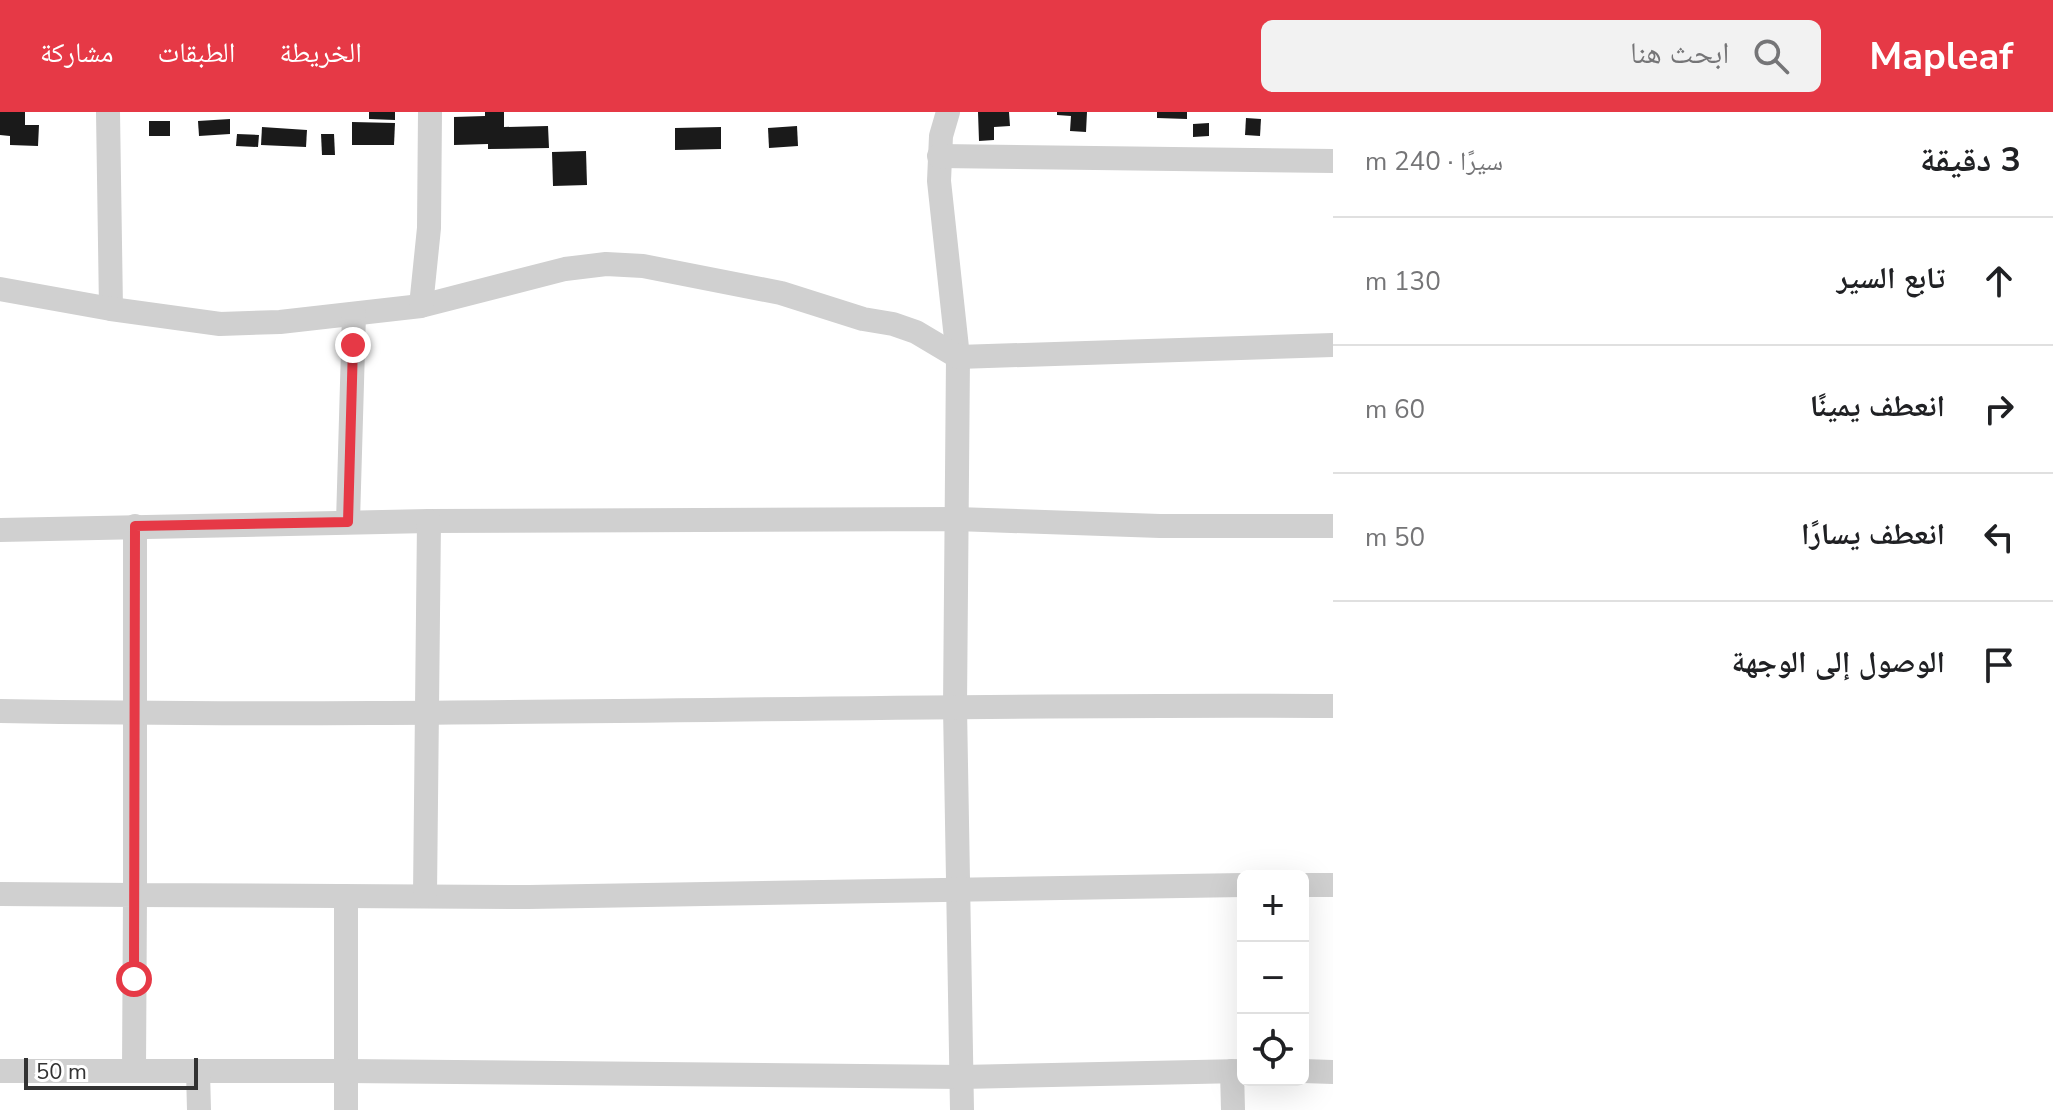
<!DOCTYPE html>
<html lang="ar">
<head>
<meta charset="utf-8">
<style>
  body { margin:0; font-family:"Nunito Sans","Noto Naskh Arabic",sans-serif; background:#f2f2f2; color:#202124; direction:rtl }
  .controls { position:absolute; right:24px; bottom:24px; display:grid; overflow:hidden; border-radius:12px; box-shadow:0 8px 32px #0002 }
  .controls button { width:72px; height:72px; display:grid; place-items:center; padding:0; border:0; border-bottom:2px solid #e0e0e0; background:#fff; color:#202124; font:40px sans-serif }
  .scale { position:absolute; left:24px; bottom:20px; width:174px; box-sizing:border-box; padding-left:8px; border:4px solid #333; border-top:0; font-size:22px; line-height:28px; white-space:nowrap; color:#333; -webkit-text-stroke:6px #fff; paint-order:stroke }
  .stop { position:absolute; width:24px; height:24px; margin:-18px; border:6px solid #e63946; border-radius:50%; background:#fff }
  .stop.end { background:#e63946; border-color:#fff; box-shadow:0 2px 8px #0008 }
  .list { margin:0; padding:0; list-style:none }
  h2 { display:flex; justify-content:space-between; align-items:center; height:104px; margin:0; padding:0 32px; font-size:34px }
  h2 small { font-size:26px; font-weight:400; color:#757577 }
  .list li { display:grid; grid-template-columns:52px 1fr auto; gap:24px; align-items:center; box-sizing:border-box; height:128px; padding:0 32px; border-top:2px solid #e0e0e0 }
  .list b { display:block; font-size:30px; white-space:nowrap }
  .list em { font-size:26px; font-style:normal; color:#757577 }
  .icon { flex:none; width:44px; height:44px; fill:none; stroke:currentColor; stroke-width:2; stroke-linecap:round; stroke-linejoin:round }
  .map { position:relative; flex:none; width:1333px; height:998px; overflow:hidden; direction:ltr }
  header { display:flex; align-items:center; gap:48px; box-sizing:border-box; height:112px; padding:0 40px; background:#e63946; color:#fff }
  header strong { font-size:38px }
  nav { display:flex; gap:44px; margin-inline-start:auto; font-size:28px }
  .search { width:560px; height:72px; background:#f2f2f2; display:flex; align-items:center; gap:20px; box-sizing:border-box; padding:0 28px; border-radius:12px; color:#757577; font-size:30px }
  main { display:flex }
  aside { flex:1; background:#fff }
  .map>svg:first-child { display:block }
  .building { fill:#1a1a1a }
  .lines { fill:none; stroke-linecap:round; stroke-linejoin:round }
  .minor { stroke:#d0d0d0; stroke-width:24 }
  .route { stroke:#e63946; stroke-width:10 }
</style>
</head>
<body>
<header>
<strong>Mapleaf</strong>
<div class="search"><svg class="icon" aria-label="search" viewBox="0 0 24 24"><circle cx="10" cy="10" r="6"/><path d="M15 15l6 6"/></svg>ابحث هنا</div>
<nav><a>الخريطة</a><a>الطبقات</a><a>مشاركة</a></nav>
</header>
<main>
<aside>
<h2>3 دقيقة<small>سيرًا · 240 m</small></h2>
<ul class="list">
<li><svg class="icon" aria-label="ahead" viewBox="0 0 24 24"><path d="M12 20V5M6 11l6-6 6 6"/></svg><div><b>تابع السير</b></div><em>130 m</em></li>
<li><svg class="icon" aria-label="right" viewBox="0 0 24 24"><path d="M7 20v-9h11M14 6l5 5-5 5"/></svg><div><b>انعطف يمينًا</b></div><em>60 m</em></li>
<li><svg class="icon" aria-label="left" viewBox="0 0 24 24"><path d="M17 20v-9H6M10 6l-5 5 5 5"/></svg><div><b>انعطف يسارًا</b></div><em>50 m</em></li>
<li><svg class="icon" aria-label="arrive" viewBox="0 0 24 24"><path d="M6 21V4h12l-3 4 3 4H6"/></svg><div><b>الوصول إلى الوجهة</b></div></li>
</ul>
</aside>
<div class="map">
<svg width="1333" height="998" viewBox="0 0 1333 998">
  <rect width="100%" height="100%" fill="#fff"/>
  <g class="building">
    <polygon points="0,0 25,0 25,13 39,13 38,34 10,33 10,24 0,23"/>
    <polygon points="369,0 395,0 395,8 369,7"/>
    <polygon points="485,0 504,0 504,15 548,14 549,36 488,37 488,32 454,33 454,5 485,4"/>
    <polygon points="978,0 1009,0 1010,14 994,15 994,28 979,29"/>
    <polygon points="1057,0 1087,0 1086,20 1070,19 1071,4 1057,3"/>
    <polygon points="1157,0 1187,0 1187,7 1157,6"/>
    <polygon points="1246,6 1261,7 1260,24 1245,23"/>
    <polygon points="230,7 230,22 199,24 198,9"/>
    <rect x="149" y="9" width="21" height="15"/>
    <polygon points="352,10 395,11 394,33 352,33"/>
    <polygon points="1209,11 1209,24 1193,25 1193,12"/>
    <polygon points="797,14 798,34 769,36 768,16"/>
    <polygon points="262,15 307,18 306,35 261,33"/>
    <polygon points="721,15 721,37 675,38 675,16"/>
    <polygon points="237,22 259,23 258,35 236,34"/>
    <polygon points="321,22 334,22 335,43 322,43"/>
    <polygon points="586,39 587,73 553,74 552,40"/>
  </g>
  <g class="lines">
    <g class="minor">
      <polyline points="108,0 111,197"/>
      <polyline points="948,0 941,24 939,69 958,245 955,595 962,998"/>
      <polyline points="939,44 1333,49"/>
      <polyline points="0,177 111,197 220,212 280,210 421,194 565,157 606,152 643,154 781,181 863,207 893,212 916,220 958,245 1333,233"/>
      <polyline points="421,194 429,116 430,0"/>
      <polyline points="348,410 354,202"/>
      <polyline points="135,414 135,783 529,785 1243,773"/>
      <polyline points="0,418 429,409 956,407 1160,414 1333,414"/>
      <path d="M0 599C444 607 889 591 1333 594"/>
      <polyline points="1303,773 1333,773"/>
      <polyline points="0,782 135,783 134,959"/>
      <polyline points="425,783 429,409"/>
      <polyline points="346,784 346,998"/>
      <polyline points="0,959 346,959 962,965 1243,959"/>
      <polyline points="198,959 199,998"/>
      <polyline points="1232,959 1233,998"/>
      <polyline points="1303,959 1333,960"/>
    </g>
  </g>
  <g class="lines">
    <polyline class="route" points="134,867 135,414 348,410 353,233"/>
  </g>
</svg>
<div class="controls">
<button>+</button>
<button>−</button>
<button><svg class="icon" aria-label="locate" viewBox="0 0 24 24"><circle cx="12" cy="12" r="6"/><path d="M12 2v4M12 18v4M2 12h4M18 12h4"/></svg></button>
</div>
<div class="scale">50 m</div>
<div class="stop" style="left:134px;top:867px"></div>
<div class="stop end" style="left:353px;top:233px"></div>
</div>
</main>
</body>
</html>
